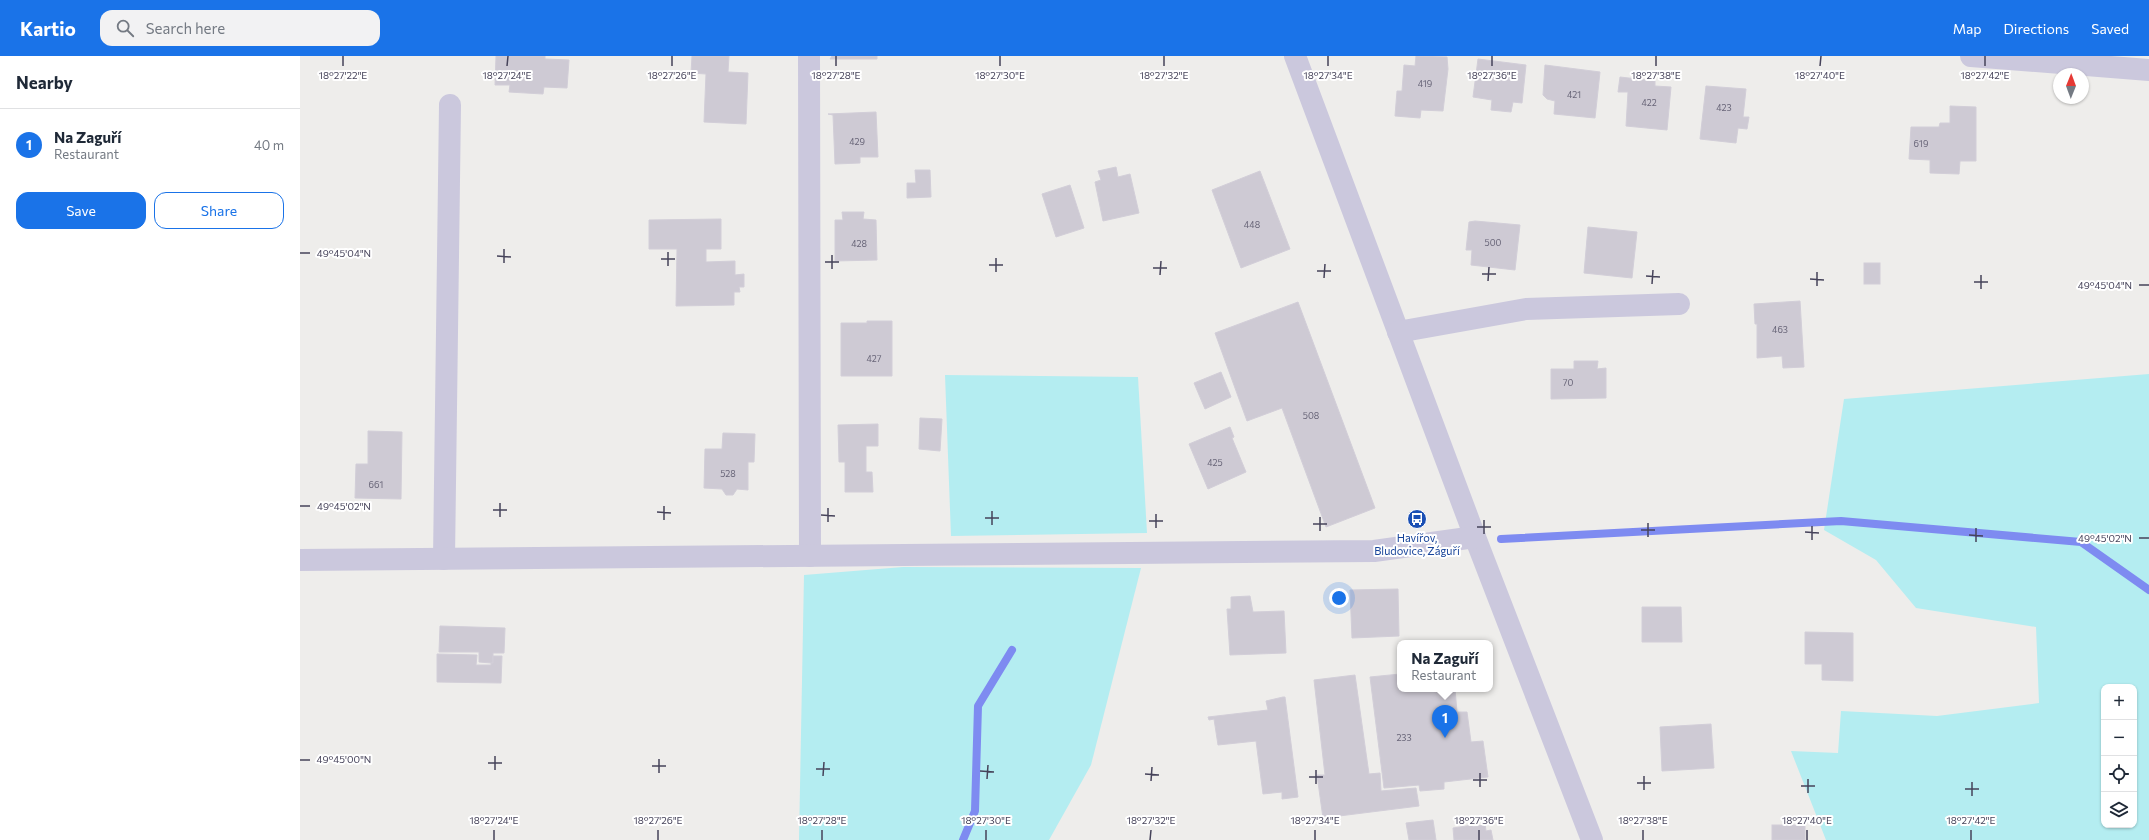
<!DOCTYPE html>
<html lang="en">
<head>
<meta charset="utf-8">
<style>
  body { margin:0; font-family:Commissioner,sans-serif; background:#f2f2f3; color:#1f2937 }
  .controls { position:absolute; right:12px; bottom:12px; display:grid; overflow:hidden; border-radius:8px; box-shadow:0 1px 3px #0004 }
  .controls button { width:36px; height:36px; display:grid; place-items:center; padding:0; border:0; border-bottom:1px solid #e0e1e3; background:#fff; color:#1f2937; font:20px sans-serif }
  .compass { position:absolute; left:1753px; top:12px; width:36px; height:36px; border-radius:50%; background:#fff; box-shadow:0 1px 3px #0004; rotate:1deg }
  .you { position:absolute; left:1039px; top:542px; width:14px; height:14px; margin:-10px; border:3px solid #fff; border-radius:50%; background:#1a73e8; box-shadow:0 0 0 6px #1a73e833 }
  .badge { display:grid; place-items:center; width:26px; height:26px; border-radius:50%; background:#1a73e8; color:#fff; font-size:13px; font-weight:700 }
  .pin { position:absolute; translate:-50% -33px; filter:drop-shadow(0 1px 2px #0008) }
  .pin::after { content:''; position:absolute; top:21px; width:14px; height:12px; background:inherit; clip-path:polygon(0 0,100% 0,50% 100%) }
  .popup { position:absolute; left:1097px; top:584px; width:96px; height:52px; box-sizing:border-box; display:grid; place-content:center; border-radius:8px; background:#fff; filter:drop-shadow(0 1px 3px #0005); font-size:13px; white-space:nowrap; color:#747a83 }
  .popup b { font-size:15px; color:#1f2937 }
  .popup::after { content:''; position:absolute; left:50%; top:100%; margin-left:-8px; border:8px solid transparent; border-top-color:#fff }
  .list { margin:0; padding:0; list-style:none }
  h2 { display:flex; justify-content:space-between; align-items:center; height:52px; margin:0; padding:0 16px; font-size:17px }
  h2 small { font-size:13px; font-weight:400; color:#747a83 }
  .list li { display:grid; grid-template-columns:26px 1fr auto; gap:12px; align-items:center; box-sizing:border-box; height:72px; padding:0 16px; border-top:1px solid #e0e1e3 }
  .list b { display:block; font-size:15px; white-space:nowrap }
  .list p { margin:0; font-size:13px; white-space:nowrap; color:#747a83 }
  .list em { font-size:13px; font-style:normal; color:#747a83 }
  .actions { display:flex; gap:8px; padding:12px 16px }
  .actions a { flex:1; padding:9px 0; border:1px solid #1a73e8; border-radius:12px; text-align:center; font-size:14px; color:#1a73e8 }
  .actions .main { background:#1a73e8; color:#fff }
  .icon { flex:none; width:22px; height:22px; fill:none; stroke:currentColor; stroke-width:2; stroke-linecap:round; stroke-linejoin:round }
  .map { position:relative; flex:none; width:1849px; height:784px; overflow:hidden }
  header { display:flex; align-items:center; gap:24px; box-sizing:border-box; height:56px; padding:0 20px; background:#1a73e8; color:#fff }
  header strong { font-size:19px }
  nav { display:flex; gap:22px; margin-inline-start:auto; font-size:14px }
  .search { width:280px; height:36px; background:#f2f2f3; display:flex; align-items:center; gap:10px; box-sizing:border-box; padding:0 14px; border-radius:12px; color:#747a83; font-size:15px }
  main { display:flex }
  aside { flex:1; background:#fff }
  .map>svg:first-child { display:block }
  .green { fill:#b4edf1; fill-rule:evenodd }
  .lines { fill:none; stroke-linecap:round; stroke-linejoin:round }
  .stream { stroke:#7e8bf1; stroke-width:8 }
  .building { fill:#cecad4; stroke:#d2ced8 }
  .minor { stroke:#cbc8dd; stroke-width:22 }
  .ticks { fill:none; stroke:#46435a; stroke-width:1.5 }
  .labels { text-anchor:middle; stroke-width:4; stroke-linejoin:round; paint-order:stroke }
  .number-label { font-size:9px; fill:#686578 }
  .transit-label { font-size:11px; fill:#164399; stroke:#fff }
  .ticks-label { font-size:10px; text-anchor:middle; fill:#46435a; stroke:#fff; stroke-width:4; stroke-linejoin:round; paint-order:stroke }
</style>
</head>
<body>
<header>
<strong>Kartio</strong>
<div class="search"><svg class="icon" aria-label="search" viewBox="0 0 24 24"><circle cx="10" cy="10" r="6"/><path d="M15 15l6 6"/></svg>Search here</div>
<nav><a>Map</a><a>Directions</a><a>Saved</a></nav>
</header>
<main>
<aside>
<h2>Nearby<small></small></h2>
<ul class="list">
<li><span class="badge">1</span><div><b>Na Zaguří</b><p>Restaurant</p></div><em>40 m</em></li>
</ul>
<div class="actions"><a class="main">Save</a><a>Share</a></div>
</aside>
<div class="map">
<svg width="1849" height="784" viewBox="0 0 1849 784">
  <rect width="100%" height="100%" fill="#eeedeb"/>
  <g class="green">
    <path d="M1849 318V784H1526L1491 695 1538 697 1541 655 1637 660 1739 647 1736 571 1616 552 1576 504 1524 474 1544 343ZM1804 631H1834V769H1804Z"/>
    <polygon points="645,319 838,321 847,477 651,480"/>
    <polygon points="603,511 841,512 791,709 749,784 499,784 504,519"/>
  </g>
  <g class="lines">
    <g class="stream">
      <polyline points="1201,483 1541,465 1781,486 1849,534"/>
      <polyline points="663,784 675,755 678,650 712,594"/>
    </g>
  </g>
  <g class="building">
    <polygon points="196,0 245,0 245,3 269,4 267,32 244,31 243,38 209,36 210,29 195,29"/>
    <polygon points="392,0 429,0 428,16 448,17 446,68 404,66 406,18 391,17"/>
    <polygon points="532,0 577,0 577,3 530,3"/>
    <polygon points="1116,0 1147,1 1148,13 1143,55 1121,54 1120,62 1095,60 1097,35 1102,35 1104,9 1115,10"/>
    <polygon points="1178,3 1226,9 1222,47 1213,46 1211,56 1191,54 1192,44 1173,41"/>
    <polygon points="1245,9 1300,16 1295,62 1254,58 1255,45 1247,43 1243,39"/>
    <polygon points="1320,21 1355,25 1355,30 1371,31 1367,74 1326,70 1328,36 1318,36"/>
    <polygon points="1406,30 1446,33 1443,61 1449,61 1447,73 1438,72 1436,87 1400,83"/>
    <polygon points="1650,50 1676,51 1676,105 1660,105 1659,118 1630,117 1630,104 1609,103 1611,71 1639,71 1640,67 1650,67"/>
    <polygon points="576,56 578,101 560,101 560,107 535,108 533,59 528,58"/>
    <polygon points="816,111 818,121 830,118 839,157 803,165 795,126 801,124 798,115"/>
    <polygon points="615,114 630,114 631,141 607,142 607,127 616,127"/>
    <polygon points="960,115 990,193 941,212 912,134"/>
    <polygon points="770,129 784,172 756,181 742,138"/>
    <polygon points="542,156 564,156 563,163 576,164 577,204 535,205 535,164 543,164"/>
    <polygon points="421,163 421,193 406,193 406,206 435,205 435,219 444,218 444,231 439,231 440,236 434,236 434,249 376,250 377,193 349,193 349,164"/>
    <polygon points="1175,165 1220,169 1215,214 1171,209 1172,194 1166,194 1169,166"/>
    <polygon points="1288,171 1337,176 1332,222 1284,217"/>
    <rect x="1564" y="207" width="16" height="21"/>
    <polygon points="1500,245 1504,311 1483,312 1482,300 1457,302 1457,268 1455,268 1454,248"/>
    <polygon points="998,246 1075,452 1026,471 982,352 947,365 915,277"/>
    <polygon points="567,265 592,265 592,320 541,320 541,267 567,267"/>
    <polygon points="1274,305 1298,305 1297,313 1306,312 1306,342 1251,343 1251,313 1274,313"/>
    <polygon points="921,316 931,341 905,353 894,327"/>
    <polygon points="620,362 642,363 640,395 619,393"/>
    <polygon points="578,368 578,390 566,390 566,416 572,416 573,436 545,436 545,406 539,406 538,369"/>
    <polygon points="930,371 934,381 932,382 946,416 908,433 889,388"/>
    <polygon points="68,375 102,376 101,443 55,442 56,408 68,408"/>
    <polygon points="423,377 455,378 454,406 448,406 448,434 437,433 433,439 426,439 422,433 404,432 405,393 422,393"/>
    <polygon points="1098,533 1099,580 1052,582 1050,534"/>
    <polygon points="950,540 953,556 984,555 986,597 930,599 927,553 931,553 931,541"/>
    <polygon points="1342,551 1381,551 1382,586 1342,586"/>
    <polygon points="140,570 205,572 204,597 193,597 193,607 191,607 179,606 179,596 139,596"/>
    <polygon points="1505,576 1553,577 1553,625 1522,624 1522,608 1505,608"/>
    <polygon points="137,598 177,599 176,609 191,609 191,607 193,607 193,600 202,600 201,627 137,626"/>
    <polygon points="1100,618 1100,633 1155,633 1157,656 1167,656 1171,686 1183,685 1188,721 1144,726 1144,733 1120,735 1119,729 1084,732 1070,621"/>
    <polygon points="1055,619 1069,718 1080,717 1081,735 1116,732 1119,750 1023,762 1017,719 1025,719 1014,624"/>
    <polygon points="983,641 985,641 998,741 982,743 982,736 963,738 956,685 918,689 914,663 909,664 908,661 968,654 966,645"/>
    <polygon points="1411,668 1414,712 1362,715 1360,671"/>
    <polygon points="1133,764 1136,784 1109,784 1106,767"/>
    <polygon points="1183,767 1185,767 1186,775 1191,774 1193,784 1154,784 1153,772 1173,769 1173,771 1183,769"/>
    <rect x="1472" y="769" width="33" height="15"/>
  </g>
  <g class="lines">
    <g class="minor">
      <polyline points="509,0 510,500"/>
      <polyline points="995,0 1175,481 1292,784"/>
      <polyline points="1671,0 1849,14"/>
      <polyline points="1098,276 1226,253 1379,248"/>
      <polyline points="144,503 150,49"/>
      <polyline points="0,504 1074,495 1175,481"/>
    </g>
  </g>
  <path class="ticks" d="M43 10V0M207 10 208 0M372 10V0M536 10V0M700 10V0M864 10V0M1028 10V0M1192 10V0M1356 10V0M1520 10 1521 0M1685 10V0M0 197H10M197 200 211 201M361 203H375M525 206H539M204 207V193M689 209H703M368 210V196M853 212H867M532 213V199M1017 215H1031M696 216V202M1182 218H1196M860 219 861 205M1346 220 1360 221M1024 222 1025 208M1510 223 1524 224M1188 225 1189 211M1674 226H1688M1352 228 1353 214M1839 229H1849M1517 230V216M1681 233V219M0 450H10M193 454H207M357 456 371 457M521 459 535 460M200 461V447M685 462H699M364 464V450M849 465H863M528 466V452M1013 468H1027M692 469V455M1177 471H1191M856 472V458M1341 474H1355M1020 475V461M1505 476 1519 477M1184 478V464M1669 479 1683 480M1348 481V467M1839 482H1849M1512 484V470M1676 486V472M0 704H10M188 707H202M352 710H366M516 713H530M195 714V700M680 715 694 716M359 717V703M845 718 859 719M523 720 524 706M1009 721H1023M687 723 688 709M1173 724H1187M851 725 852 711M1337 727H1351M1016 728V714M1501 730H1515M1180 731V717M1665 733H1679M1344 734V720M1508 737V723M1672 740V726M194 784V774M358 784V774M522 784V774M686 784V774M850 784 851 774M1015 784V774M1179 784V774M1343 784V774M1507 784V774M1671 784V774"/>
  <defs>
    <g id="bus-disc" transform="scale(1)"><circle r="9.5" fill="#1a4fb4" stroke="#fff"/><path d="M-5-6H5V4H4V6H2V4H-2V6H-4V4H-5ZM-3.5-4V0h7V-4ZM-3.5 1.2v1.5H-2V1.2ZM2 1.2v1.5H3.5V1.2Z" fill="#fff"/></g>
  </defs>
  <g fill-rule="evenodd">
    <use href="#bus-disc" x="1117" y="463"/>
  </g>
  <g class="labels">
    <g class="number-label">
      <text x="1125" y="31">419</text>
      <text x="1274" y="42">421</text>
      <text x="1349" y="50">422</text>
      <text x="1424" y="55">423</text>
      <text x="557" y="89">429</text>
      <text x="1621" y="91">619</text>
      <text x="952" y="172">448</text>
      <text x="1193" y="190">500</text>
      <text x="559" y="191">428</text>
      <text x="1480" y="277">463</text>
      <text x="574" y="306">427</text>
      <text x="1268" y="330">70</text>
      <text x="1011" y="363">508</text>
      <text x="915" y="410">425</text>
      <text x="428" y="421">528</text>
      <text x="76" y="432">661</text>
      <text x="1104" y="685">233</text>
    </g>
    <g class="transit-label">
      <text x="1117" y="486">Havířov,<tspan x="1117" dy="13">Bludovice, Záguří</tspan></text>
    </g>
  </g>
  <g class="ticks-label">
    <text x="43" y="23">18°27'22"E</text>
    <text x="207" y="23">18°27'24"E</text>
    <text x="372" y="23">18°27'26"E</text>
    <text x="536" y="23">18°27'28"E</text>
    <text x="700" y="23">18°27'30"E</text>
    <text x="864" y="23">18°27'32"E</text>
    <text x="1028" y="23">18°27'34"E</text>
    <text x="1192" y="23">18°27'36"E</text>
    <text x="1356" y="23">18°27'38"E</text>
    <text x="1520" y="23">18°27'40"E</text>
    <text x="1685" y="23">18°27'42"E</text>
    <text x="44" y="201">49°45'04"N</text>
    <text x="1805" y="233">49°45'04"N</text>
    <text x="44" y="454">49°45'02"N</text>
    <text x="1805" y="486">49°45'02"N</text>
    <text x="44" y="707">49°45'00"N</text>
    <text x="194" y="768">18°27'24"E</text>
    <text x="358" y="768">18°27'26"E</text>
    <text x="522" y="768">18°27'28"E</text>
    <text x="686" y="768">18°27'30"E</text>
    <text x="851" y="768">18°27'32"E</text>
    <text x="1015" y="768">18°27'34"E</text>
    <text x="1179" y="768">18°27'36"E</text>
    <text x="1343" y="768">18°27'38"E</text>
    <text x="1507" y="768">18°27'40"E</text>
    <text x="1671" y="768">18°27'42"E</text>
  </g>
</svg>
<div class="controls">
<button>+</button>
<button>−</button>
<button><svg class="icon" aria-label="locate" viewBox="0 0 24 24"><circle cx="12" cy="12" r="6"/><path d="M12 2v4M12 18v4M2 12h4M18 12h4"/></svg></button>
<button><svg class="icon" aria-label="layers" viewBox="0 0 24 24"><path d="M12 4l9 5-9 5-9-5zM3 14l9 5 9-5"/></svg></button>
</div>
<svg class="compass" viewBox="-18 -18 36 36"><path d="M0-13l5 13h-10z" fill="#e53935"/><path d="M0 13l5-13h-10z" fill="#747a83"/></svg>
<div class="you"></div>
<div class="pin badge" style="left:1145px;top:682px">1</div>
<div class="popup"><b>Na Zaguří</b>Restaurant</div>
</div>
</main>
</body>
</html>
